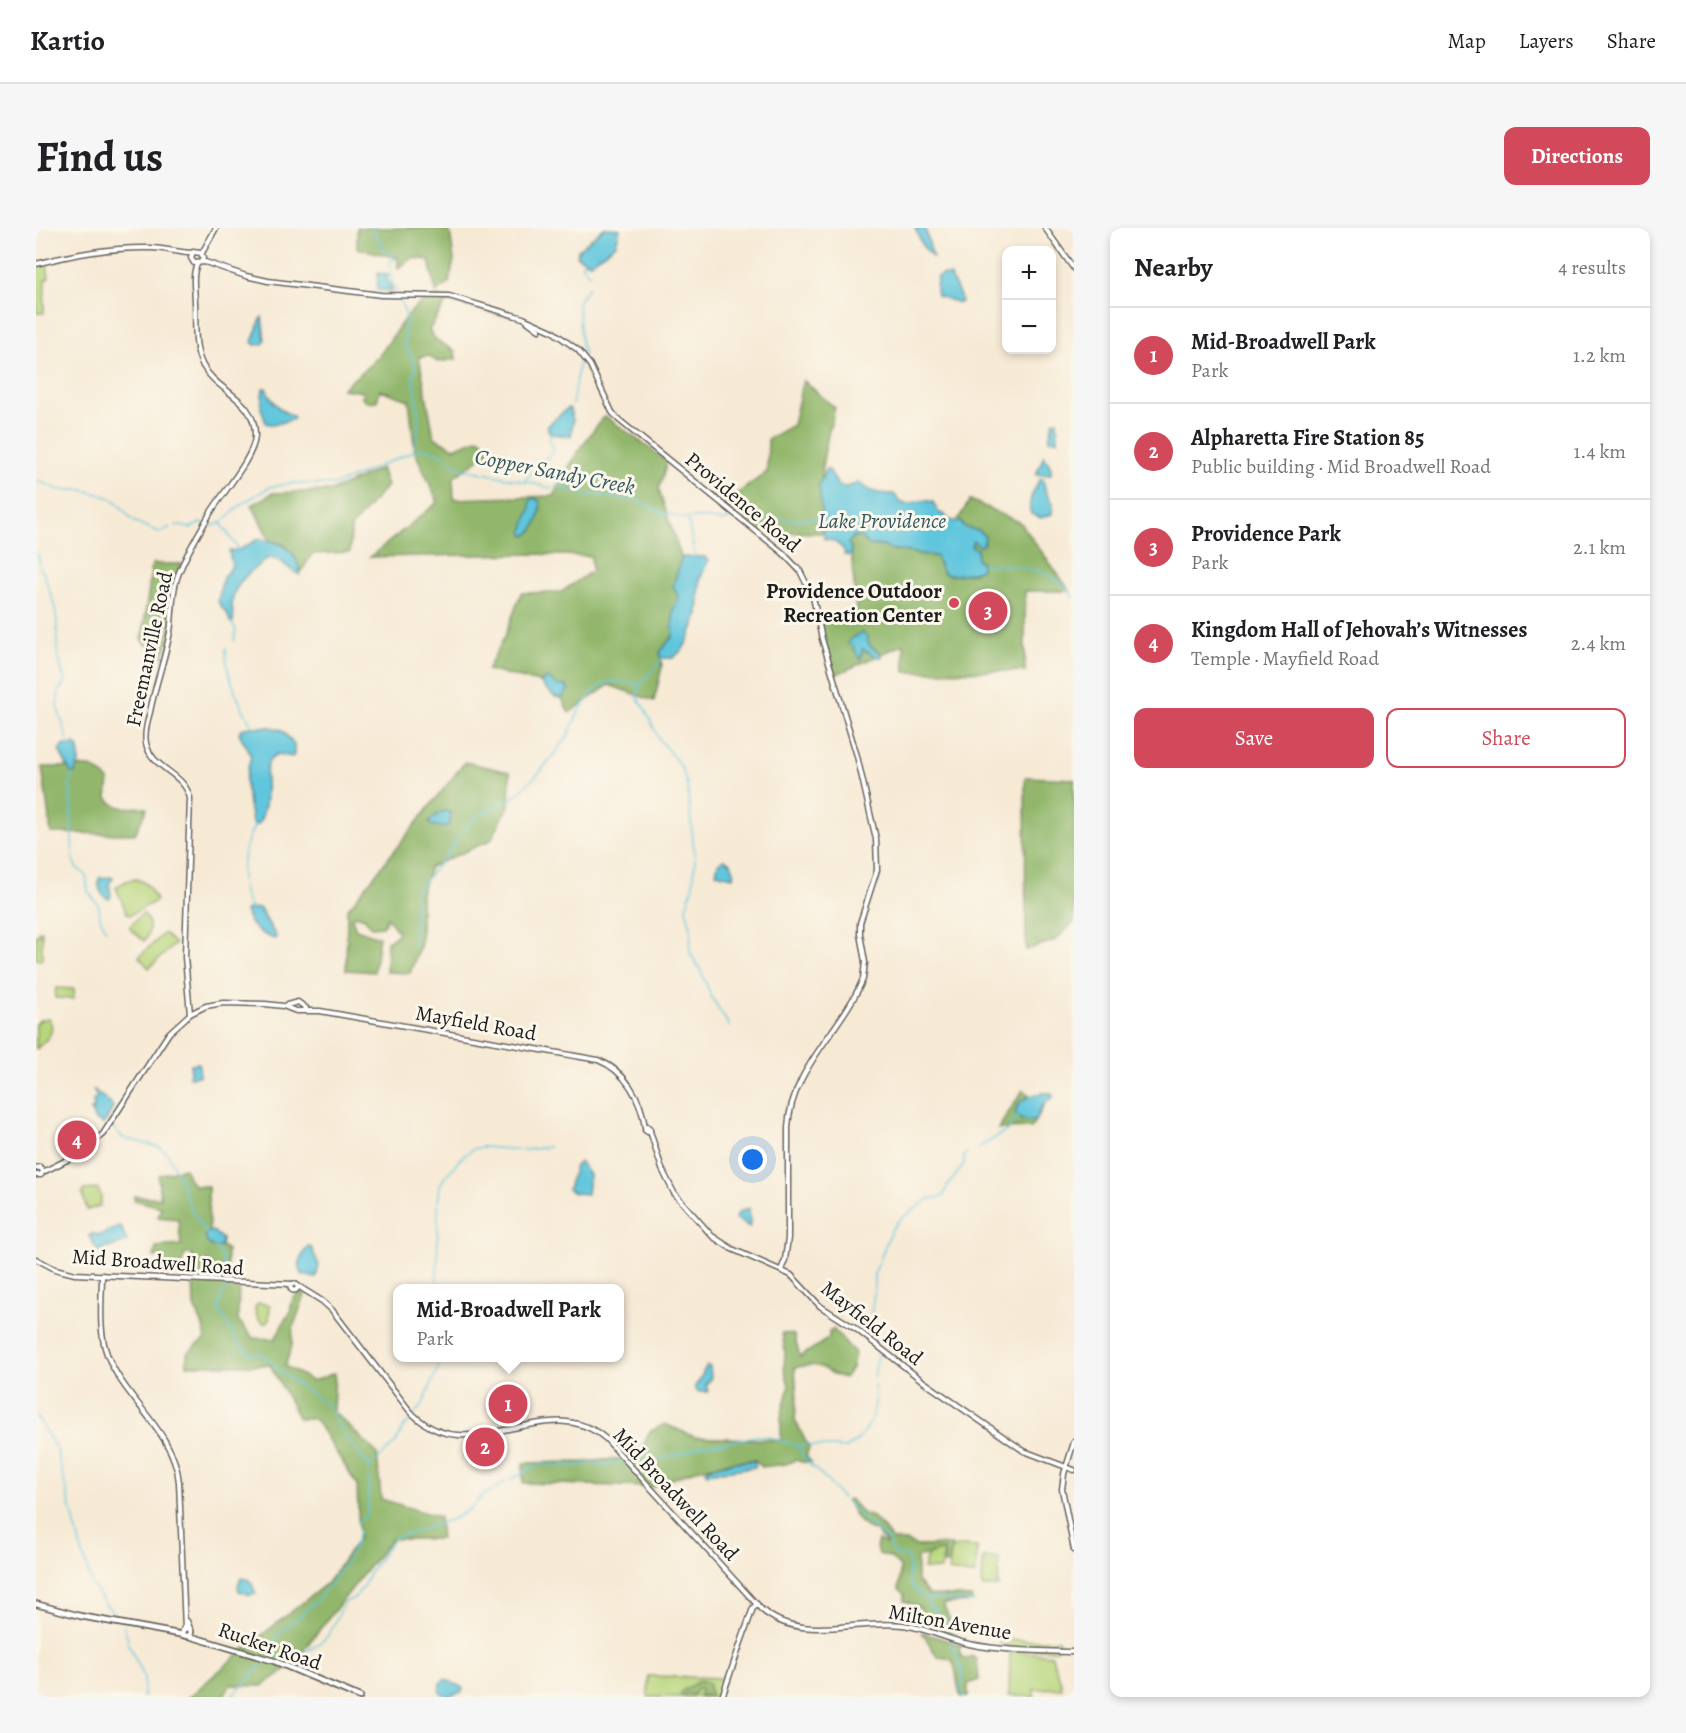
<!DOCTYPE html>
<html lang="en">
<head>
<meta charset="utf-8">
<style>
  body { margin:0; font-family:Alegreya,serif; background:#f6f6f6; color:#202124 }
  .controls { position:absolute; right:18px; top:18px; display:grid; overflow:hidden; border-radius:12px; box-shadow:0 3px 9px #0003 }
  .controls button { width:54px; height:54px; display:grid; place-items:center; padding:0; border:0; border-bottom:2px solid #e0e0e0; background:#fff; color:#202124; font:30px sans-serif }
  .you { position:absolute; left:717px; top:932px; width:21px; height:21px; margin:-15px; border:4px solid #fff; border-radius:50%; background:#1a73e8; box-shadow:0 0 0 9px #1a73e833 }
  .badge { display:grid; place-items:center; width:39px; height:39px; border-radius:50%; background:#d1495b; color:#fff; font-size:20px; font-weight:700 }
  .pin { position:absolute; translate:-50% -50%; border:3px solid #fff; box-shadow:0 2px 6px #0006 }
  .popup { position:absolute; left:357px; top:1056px; width:231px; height:78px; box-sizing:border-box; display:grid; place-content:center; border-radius:12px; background:#fff; filter:drop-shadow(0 2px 4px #0005); font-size:20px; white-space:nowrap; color:#757577 }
  .popup b { font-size:22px; color:#202124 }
  .popup::after { content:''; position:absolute; left:50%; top:100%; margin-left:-12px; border:12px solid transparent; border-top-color:#fff }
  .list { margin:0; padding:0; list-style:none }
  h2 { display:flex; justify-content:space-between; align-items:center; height:78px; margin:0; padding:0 24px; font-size:26px }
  h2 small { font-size:20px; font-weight:400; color:#757577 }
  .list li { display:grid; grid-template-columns:39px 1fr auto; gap:18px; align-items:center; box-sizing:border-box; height:96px; padding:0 24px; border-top:2px solid #e0e0e0 }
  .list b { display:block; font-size:22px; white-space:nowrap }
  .list p { margin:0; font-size:20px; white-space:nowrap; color:#757577 }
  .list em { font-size:20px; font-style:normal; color:#757577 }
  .actions { display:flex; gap:12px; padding:18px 24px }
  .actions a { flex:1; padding:14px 0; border:2px solid #d1495b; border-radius:12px; text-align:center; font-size:21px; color:#d1495b }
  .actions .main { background:#d1495b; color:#fff }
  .map { position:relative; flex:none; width:1038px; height:1469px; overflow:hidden; border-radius:12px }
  header { display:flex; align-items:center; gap:36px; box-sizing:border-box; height:84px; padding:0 30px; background:#fff; border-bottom:2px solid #e0e0e0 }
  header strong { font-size:28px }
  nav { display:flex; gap:33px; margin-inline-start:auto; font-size:21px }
  .intro { display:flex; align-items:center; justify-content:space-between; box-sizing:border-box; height:144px; padding:0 36px }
  h1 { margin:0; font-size:42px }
  .button { padding:15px 27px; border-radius:12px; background:#d1495b; color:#fff; font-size:21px; font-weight:700 }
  main { display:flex; gap:36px; padding:0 36px }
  aside { flex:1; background:#fff; border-radius:12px; box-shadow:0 3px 9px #0003 }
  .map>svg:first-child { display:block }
  .green { fill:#b8d67c; stroke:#6a794c; stroke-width:1.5 }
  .forest { fill:#92b76c; stroke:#576a44; stroke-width:1.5 }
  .water { fill:#60c6dd; stroke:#3e717c; stroke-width:1.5 }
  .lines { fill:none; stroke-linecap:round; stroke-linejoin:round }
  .stream { stroke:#60c6dd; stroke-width:1.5 }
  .tertiary-casing { stroke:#69645d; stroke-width:7 }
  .secondary-casing { stroke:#69645d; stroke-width:8 }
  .tertiary { stroke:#fff; stroke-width:4 }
  .secondary { stroke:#fff; stroke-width:4.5 }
  .poi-dot { fill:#d1495b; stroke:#fbf7ec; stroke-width:2 }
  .labels { text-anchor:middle; stroke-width:6; stroke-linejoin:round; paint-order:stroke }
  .street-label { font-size:21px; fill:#1c1c1c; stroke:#fbf7ec }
  .poi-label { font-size:21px; font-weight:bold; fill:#1c1c1c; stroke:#fbf7ec; text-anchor:end }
  .water-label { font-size:22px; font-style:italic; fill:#345860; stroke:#fbf7ec }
</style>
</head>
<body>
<header>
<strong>Kartio</strong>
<nav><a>Map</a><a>Layers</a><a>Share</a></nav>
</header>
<div class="intro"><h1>Find us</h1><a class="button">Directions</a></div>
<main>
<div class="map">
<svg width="1038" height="1469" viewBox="0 0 1038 1469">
  <rect width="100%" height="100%" fill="#fbf7ec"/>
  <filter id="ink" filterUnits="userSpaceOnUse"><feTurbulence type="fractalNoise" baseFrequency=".0167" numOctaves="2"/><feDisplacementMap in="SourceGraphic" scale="12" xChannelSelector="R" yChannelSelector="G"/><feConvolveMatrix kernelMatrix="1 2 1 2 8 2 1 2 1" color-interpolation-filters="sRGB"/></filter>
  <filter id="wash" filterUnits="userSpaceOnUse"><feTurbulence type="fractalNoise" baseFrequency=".008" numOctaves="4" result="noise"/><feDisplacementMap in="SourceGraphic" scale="24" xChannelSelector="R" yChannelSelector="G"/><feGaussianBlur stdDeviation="1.35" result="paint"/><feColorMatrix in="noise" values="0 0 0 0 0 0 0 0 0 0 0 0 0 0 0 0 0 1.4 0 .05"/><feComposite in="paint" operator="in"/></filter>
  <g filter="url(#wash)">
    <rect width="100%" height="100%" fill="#f7ead5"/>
    <g class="green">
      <polygon points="11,35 13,50 9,52 8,85 0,85 0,38"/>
      <path d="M100 651C112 655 116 662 120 673L94 687 91 686 80 659 90 653Z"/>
      <path d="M107 685C115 694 115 704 108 713L94 701V698Z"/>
      <polygon points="3,703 6,703 6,730 5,732 0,731 0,707 3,707"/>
      <polygon points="128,705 139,716 113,740 103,729"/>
      <polygon points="20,760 38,761 38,771 19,770"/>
      <path d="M12 790C22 804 10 812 0 821V796L4 792Z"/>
      <polygon points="62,961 65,968 64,978 51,982 46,965 48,962"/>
      <path d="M223 1075 234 1077 233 1092 230 1095C222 1095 219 1086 219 1079Z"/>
      <polygon points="921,1318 941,1319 940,1346 934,1347 913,1343 915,1323"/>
      <polygon points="899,1323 908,1323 905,1342 887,1341 891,1328"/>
      <polygon points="947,1330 963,1330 962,1359 946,1359"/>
      <polygon points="963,1412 1022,1412 1024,1416 1021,1422 982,1420 965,1417 963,1415"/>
      <path d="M974 1423 1016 1427C1017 1439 1026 1450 1026 1460L998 1461V1469L973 1467Z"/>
      <polygon points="612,1448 689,1450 682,1469 612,1469"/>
    </g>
    <g class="forest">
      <polygon points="321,0 398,0 414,3 418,32 413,55 400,65 393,32 376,30 362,41 362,30 321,20"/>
      <path d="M401 68 476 88 464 87 411 73 393 102 400 112 419 123 420 131 401 134 393 128 383 129 398 209 418 220 443 210 458 220 417 250 418 271 518 268C531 238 548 213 569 188L631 233 623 262 646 332 641 364 643 372 635 422 625 432 626 439 618 473 573 457 533 485 520 458 451 442 469 408 485 365 525 364 556 343 555 328 495 326 334 329 402 274 379 224 373 172 344 162 341 173 331 174 326 170 327 164 306 161C317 151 330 141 341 130 360 108 370 76 401 68Z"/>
      <path d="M767 152 799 180C786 227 780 256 790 305L723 304 687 276 731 244 732 211 757 197Z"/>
      <polygon points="345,240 351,258 315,299 314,324 276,326 265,344 249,316 233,316 233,311 216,277 237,265 295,263"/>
      <path d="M934 272 985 295 1034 363H989V443L869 444 868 416 797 448 783 395 820 381 815 320 812 315C819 305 826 309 833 317L847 318 853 321 899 328 902 331 907 344 914 347 939 345 941 321 935 319 937 313 943 317 949 309 946 305 928 299 925 294 921 293Z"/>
      <polygon points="116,336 146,336 136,370 137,399 127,429 106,413"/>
      <polygon points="429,534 474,544 473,577 455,612 394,639 385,665 385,715 374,745 350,744 351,713 359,709 362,704 351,689 347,698 335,699 329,690 319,687 316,691 320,701 343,709 338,744 310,742 311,682"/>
      <path d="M6 539H56L73 552 71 570C83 585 95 577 111 580L99 606 15 605Z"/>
      <polygon points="989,549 1038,551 1038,694 1020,712 990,722"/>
      <polygon points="987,862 1008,878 995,900 962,901"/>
      <path d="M149 940 152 950 159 958H172L173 1009 191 1022V1051L203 1052 202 1092 217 1110 239 1111 250 1090 254 1086C255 1077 256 1066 267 1065L269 1067 257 1100 256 1118 249 1138 276 1153 299 1145 297 1183 341 1225 345 1271 403 1289 405 1311H355L254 1439 226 1458 194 1457 187 1469H153L206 1423 291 1355 323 1310 321 1257 279 1191H263L234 1137H151V1125L169 1111 167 1098 158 1078 156 1026H149L145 1038 129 1036 127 1029H118L120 1019 145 1017 142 991 122 989 125 979 98 972V968L124 970 122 947Z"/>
      <path d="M797 1101 819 1125 816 1140 808 1150C785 1144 788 1132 759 1140L761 1168 759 1192 773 1220 770 1228 775 1234H766L759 1232 750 1236 726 1239 719 1232 693 1234 656 1243 616 1259 487 1255V1235L549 1234 597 1229 608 1217 613 1204 629 1196 659 1209 745 1212V1189L753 1158 748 1139 749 1124 746 1105 758 1107 764 1129 793 1110V1103Z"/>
      <path d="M813 1271 826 1285 836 1289 845 1297 856 1312 869 1313 881 1318 916 1317 913 1336H908V1322L881 1329V1353L893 1367 935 1369 936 1373 932 1374 907 1376 917 1399 916 1408 908 1405V1396L902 1392 900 1402 879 1397 884 1392V1379L868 1373V1366L863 1362 864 1339 854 1329 843 1326 840 1320 842 1312 850 1316V1314L844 1309 841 1303C823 1300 818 1286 811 1272Z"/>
      <path d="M885 1404 926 1417 923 1422 925 1428 929 1431 936 1428 941 1432 943 1452 932 1456V1469H925C919 1455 923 1443 915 1431L902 1429C895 1421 891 1409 885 1404Z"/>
      <polygon points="661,1454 670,1454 673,1457 673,1463 676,1469 668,1467 663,1469 665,1462 662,1460 656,1467 650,1465 648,1469 645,1467 645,1464"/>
    </g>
    <g class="water">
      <polygon points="568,0 584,1 580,16 554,35 541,28 542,22"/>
      <polygon points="879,0 889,0 897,30 887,18"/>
      <polygon points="342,45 352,46 351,52 356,60 355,63 341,62"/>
      <path d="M906 47 915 48C917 57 926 67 925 74L923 75 901 68 900 63 901 49Z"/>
      <polygon points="226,88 229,112 227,116 219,117 216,114"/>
      <path d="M227 160H230C235 173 245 183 257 188L258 191 237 197 230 195 225 180Z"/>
      <polygon points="532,180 534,181 537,193 535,208 515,206 512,202 512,197"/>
      <polygon points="1021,192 1022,212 1013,211 1017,194"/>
      <polygon points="1008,227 1015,240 1015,246 1000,247"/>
      <path d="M790 241 794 243 802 258 811 259 823 255C837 265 840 266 858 266L864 274 872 277C881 273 887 271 897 274L902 284 909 287 913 292 925 294 928 299 944 303 949 309 947 317 944 318 937 313 935 318 941 321V331L945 334V341C940 344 912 350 908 345 903 341 904 333 899 328L853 321 847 318 833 317C828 312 825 308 818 308L812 315 815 320V328L808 327 809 324C805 317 796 311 788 311L783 257Z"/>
      <path d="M1004 251H1007L1010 265 1017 275 1016 286 1005 290 995 286C990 275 999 260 1004 251Z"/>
      <path d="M497 270 504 273C506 284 500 304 489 308L487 303 494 281V273Z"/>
      <path d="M222 311C244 312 263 323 264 347 251 342 247 330 232 330 217 342 199 352 196 374 195 382 199 386 197 394H194L191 385 186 380 182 373 187 349 196 338 193 323 203 322Z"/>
      <polygon points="646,329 669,329 672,333 664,351 662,386 654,408 647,421 637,430 624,430 624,424 637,408 637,381 643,370 637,358"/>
      <polygon points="825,405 830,407 834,418 845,425 846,429 841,429 826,421 825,431 823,430 816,417 812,415 813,412"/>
      <polygon points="512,450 521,457 531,458 532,462 526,470 519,469 506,457 506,453"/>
      <path d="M214 499H235L246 502 258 517V527L256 529 241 526C226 534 231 550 230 565 230 576 227 588 222 597L217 596 216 594 209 553 215 528 203 505 205 501Z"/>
      <polygon points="39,516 43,520 43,535 39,545 35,545 23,522 26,518"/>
      <polygon points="410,583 415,585 413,597 406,599 395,597 393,594 403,585"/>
      <polygon points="688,631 695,635 698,643 697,649 680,645 682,636"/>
      <path d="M76 649 77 651 73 655 75 668 73 671C64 667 62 659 63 650Z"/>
      <path d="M223 680 240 708 239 711C222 705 213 699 209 682Z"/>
      <polygon points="163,835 163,848 153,849 155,836"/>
      <polygon points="57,861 74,875 77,879 70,893 67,896 58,891 55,882 58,882 57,873 61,869"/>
      <path d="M1007 865H1016L1017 869 1006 878 999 893 986 892 979 885C983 871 993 867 1007 865Z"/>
      <polygon points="544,934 553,947 551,966 538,965 532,961 539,938"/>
      <polygon points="713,980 714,997 713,999 699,990 703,984"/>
      <polygon points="83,998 86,1001 91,1014 62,1023 53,1008 56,1006 65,1007"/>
      <polygon points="177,1003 186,1011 185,1019 176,1019 171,1014 169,1008 172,1004"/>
      <path d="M272 1018 275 1019 283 1037 280 1050 265 1046C261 1035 266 1027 272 1018Z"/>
      <path d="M671 1138 674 1139 675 1151 670 1156 672 1164H663L659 1162V1158C666 1153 665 1144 671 1138Z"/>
      <polygon points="717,1233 720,1234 719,1239 670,1245 670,1243 672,1240 699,1234"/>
      <polygon points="205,1350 214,1352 220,1366 214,1367 203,1363 202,1358"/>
      <polygon points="409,1451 427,1460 426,1464 412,1468 404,1465 405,1454"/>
    </g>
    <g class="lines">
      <g class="stream">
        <polyline points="336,0 351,25 358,28"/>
        <polyline points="548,34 546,37 553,46"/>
        <polyline points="355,40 353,35 360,30"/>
        <polyline points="354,44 355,52 361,64"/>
        <path d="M364 71 370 88 368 116 375 127 380 142 377 147C381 171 386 196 378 220"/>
        <polyline points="548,126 545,114 542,74 552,60"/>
        <polyline points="536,177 544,128"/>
        <polyline points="0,252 24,262 47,262 69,268 80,273 97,293 120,303 124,305 134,299"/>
        <polyline points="489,252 518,222 513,212 515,206"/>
        <polyline points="703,287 757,292 786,290"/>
        <polyline points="652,292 659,329"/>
        <polyline points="185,295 203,322"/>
        <polyline points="140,297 154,300 165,295 176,298 185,295 207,275 234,259 257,255 299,257 383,221 392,221 403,225 423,240 496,255 513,260 525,258 538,265 601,272 627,285 646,290 668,290 687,293 699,289"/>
        <polyline points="0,323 3,330 3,335"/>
        <path d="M946 336C978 338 1020 338 1038 370"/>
        <polyline points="3,338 8,346 18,376 21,393 21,423 29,454 23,462 21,478 32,513"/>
        <polyline points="195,394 200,402 198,413"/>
        <path d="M190 420C189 447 204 477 217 499"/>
        <path d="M626 430C619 444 601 453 601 469L608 479 623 511 646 540 651 557 659 631 657 657 650 680 655 700 654 725 664 741 675 768 694 799"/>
        <polyline points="36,545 34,556 37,631 40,639 50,647 52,663 63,678 64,689 70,702"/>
        <path d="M215 681C200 657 205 621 219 597"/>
        <polyline points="378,720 380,663 412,625 424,606 440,589 479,568 504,544 531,510 544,481 560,461 566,457 577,453 604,456"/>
        <polyline points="75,898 87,910 123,919 131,925 143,948 155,982 172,1007"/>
        <polyline points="942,920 972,902 982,889"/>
        <polyline points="180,1018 186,1029 191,1050"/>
        <polyline points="844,1031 856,1001 863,992 893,971 907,969 911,959 928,936 928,927 931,925"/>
        <polyline points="191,1055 191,1060 186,1066 182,1083 189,1090 200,1113 213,1125 226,1125 246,1145 293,1178 309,1208 334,1239 331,1287 322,1294 322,1297"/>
        <polyline points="401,1060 402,976 404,957 409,949 426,929 437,921 446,919 488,922 513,919"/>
        <polyline points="842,1115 835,1107 833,1097 838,1067 838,1046 843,1034"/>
        <polyline points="838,1150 842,1121"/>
        <polyline points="0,1188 20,1220 44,1317 56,1356 69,1376 81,1388 87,1391 87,1394"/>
        <polyline points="761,1219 776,1239 787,1248 806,1270"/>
        <path d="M596 1232 613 1233 647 1225 666 1217 688 1215 720 1208 733 1209 759 1217 810 1220C834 1208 842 1182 838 1157"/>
        <polyline points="334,1239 360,1214 367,1200 387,1176 406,1130"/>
        <polyline points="474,1252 504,1236 541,1238 560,1235 569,1237 584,1234"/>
        <path d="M810 1273 833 1297 840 1301 852 1313 856 1323 860 1327 871 1329C875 1337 872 1342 873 1350 873 1360 885 1367 892 1372L893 1379 901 1382 902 1389 911 1395 914 1406"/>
        <polyline points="892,1370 939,1374"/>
        <polyline points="88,1398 93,1417 108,1449 107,1469"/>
        <path d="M915 1415C921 1430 932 1445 924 1461L928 1469"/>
        <path d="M232 1426C237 1406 253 1398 267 1385 287 1368 320 1328 323 1302"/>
        <polyline points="231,1428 232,1426 246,1429 258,1428 265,1426 281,1417 292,1408 309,1374 318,1370 327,1359 334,1344 357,1311 419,1290 435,1280 446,1268 470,1254"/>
        <polyline points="195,1469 215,1449 228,1432"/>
      </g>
    </g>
  </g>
  <g filter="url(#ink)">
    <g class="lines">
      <g class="tertiary-casing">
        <g id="tertiary">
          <polyline points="1009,0 1038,41"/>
          <polyline points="166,25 180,0"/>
          <path d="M165 34 167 30 165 25 157 24 155 30 158 35 169 34 210 48 232 53 345 67 413 68 487 90 516 103 542 122 554 137 576 184 583 192 747 325 764 343 777 369 786 411 821 528 840 611 841 642 824 695V706L829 734 827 751C806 802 754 842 752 900V1010L749 1032 745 1042"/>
          <path d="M0 36C37 26 77 19 115 20 129 20 142 25 156 25"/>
          <polyline points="492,94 503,102"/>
          <polyline points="251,777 262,774 270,780"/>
          <path d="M154 786 149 729 154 570C148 544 115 541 110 515 108 505 111 494 114 484 119 457 129 431 134 404 137 386 135 368 141 350 148 329 161 309 172 289 184 267 218 231 219 208 220 170 182 165 167 138 157 120 160 95 159 75 159 63 155 45 162 35"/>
          <polygon points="611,898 614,901 612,904 609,902"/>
          <polyline points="614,903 626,941 638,965 676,1008 696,1021 755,1047 784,1078 820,1101 888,1154 988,1223 1038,1242"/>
          <polyline points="0,940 4,939 7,943 5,947 0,947"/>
          <path d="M7 944 43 926 67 906 133 805 154 786 170 778 187 775 229 776 247 778 260 783H284L562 832C590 843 605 871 609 899"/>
          <polyline points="0,1031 19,1041 39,1046 256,1056"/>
          <path d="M66 1047C66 1072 62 1102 71 1126 88 1172 138 1202 143 1254L149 1401"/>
          <circle cx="258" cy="1059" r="3.5"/>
          <path d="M262 1058 286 1073 296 1082 373 1182C432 1248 510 1158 570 1211L725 1381C765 1416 819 1391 867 1397 890 1400 910 1411 933 1416 967 1423 1003 1423 1038 1424"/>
          <polyline points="1038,1214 1028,1246 1026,1261 1038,1322"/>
          <polyline points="151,1393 155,1403"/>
          <polyline points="686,1469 717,1380 721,1376"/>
        </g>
      </g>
      <g class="secondary-casing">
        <g id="secondary">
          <polyline points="0,1376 44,1388 148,1407"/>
          <circle cx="151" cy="1404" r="4"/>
          <polyline points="153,1408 238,1433 324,1469"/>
        </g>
      </g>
      <use href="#tertiary" class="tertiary"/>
      <use href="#secondary" class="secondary"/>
    </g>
  </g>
  <circle class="poi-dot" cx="918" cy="375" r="6"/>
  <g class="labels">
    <g class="street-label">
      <text transform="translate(707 274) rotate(40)" y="7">Providence Road</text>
      <text transform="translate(113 421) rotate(-78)" y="7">Freemanville Road</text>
      <text transform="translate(440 795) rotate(10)" y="7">Mayfield Road</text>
      <text transform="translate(122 1034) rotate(4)" y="7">Mid Broadwell Road</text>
      <text transform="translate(836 1095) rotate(38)" y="7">Mayfield Road</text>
      <text transform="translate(640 1266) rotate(47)" y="7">Mid Broadwell Road</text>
      <text transform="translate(914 1394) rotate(10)" y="7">Milton Avenue</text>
      <text transform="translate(234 1418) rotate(19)" y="7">Rucker Road</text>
    </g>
    <g class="poi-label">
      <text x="906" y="370">Providence Outdoor<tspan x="906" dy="24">Recreation Center</tspan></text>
    </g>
    <g class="water-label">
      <text transform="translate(519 243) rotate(11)" y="8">Copper Sandy Creek</text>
      <text x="846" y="300">Lake Providence</text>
    </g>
  </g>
</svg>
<div class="controls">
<button>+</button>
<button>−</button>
</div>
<div class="you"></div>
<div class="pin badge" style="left:472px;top:1176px">1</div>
<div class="popup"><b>Mid-Broadwell Park</b>Park</div>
<div class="pin badge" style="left:449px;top:1219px">2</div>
<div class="pin badge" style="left:952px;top:383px">3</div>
<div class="pin badge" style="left:41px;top:912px">4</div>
</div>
<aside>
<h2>Nearby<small>4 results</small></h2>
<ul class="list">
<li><span class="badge">1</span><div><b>Mid-Broadwell Park</b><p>Park</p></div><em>1.2 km</em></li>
<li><span class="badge">2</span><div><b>Alpharetta Fire Station 85</b><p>Public building · Mid Broadwell Road</p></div><em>1.4 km</em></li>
<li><span class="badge">3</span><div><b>Providence Park</b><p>Park</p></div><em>2.1 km</em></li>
<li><span class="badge">4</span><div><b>Kingdom Hall of Jehovah’s Witnesses</b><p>Temple · Mayfield Road</p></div><em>2.4 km</em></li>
</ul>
<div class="actions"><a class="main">Save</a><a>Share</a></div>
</aside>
</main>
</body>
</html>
